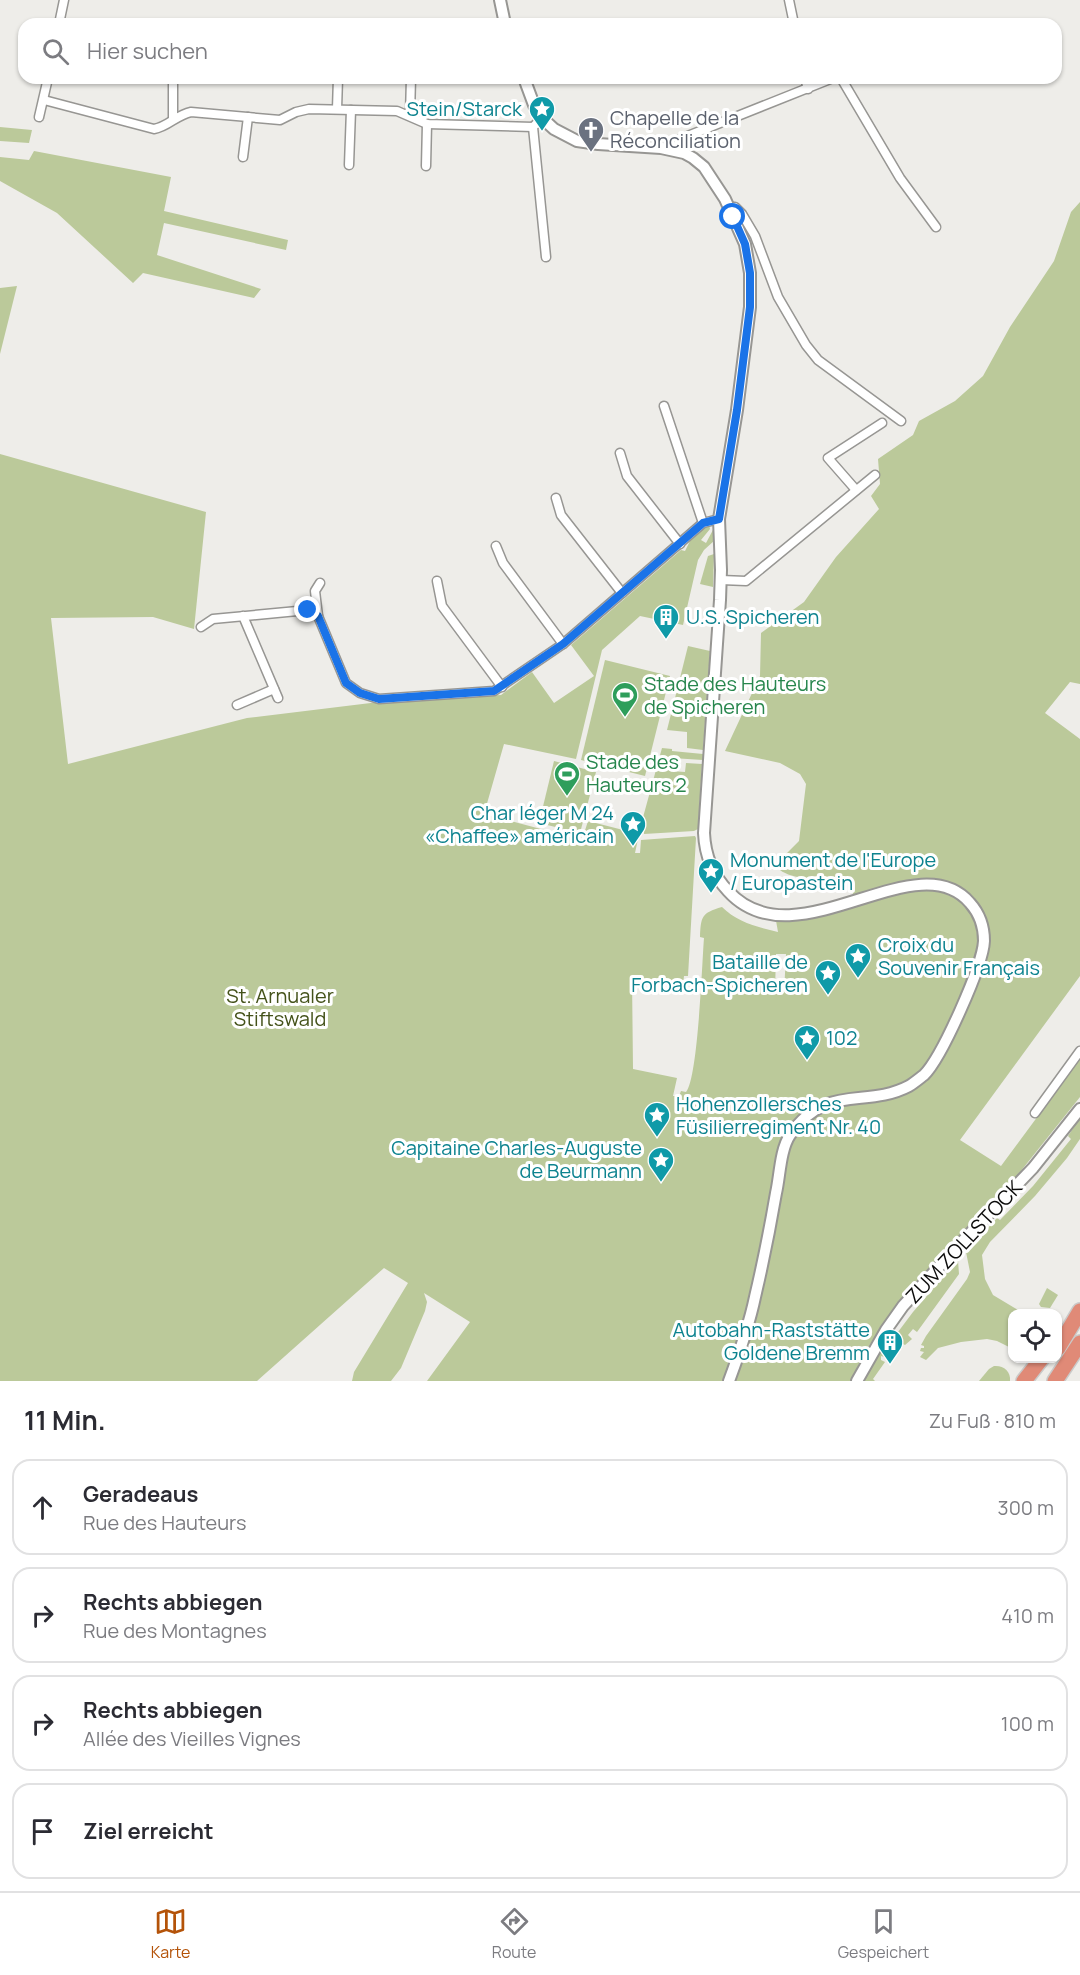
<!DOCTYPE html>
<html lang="de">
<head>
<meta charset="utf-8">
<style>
  body { margin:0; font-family:Manrope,sans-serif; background:#f2f2f3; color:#2b2b33 }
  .controls { position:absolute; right:18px; bottom:18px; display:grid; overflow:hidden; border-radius:12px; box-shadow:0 2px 4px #0004 }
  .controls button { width:54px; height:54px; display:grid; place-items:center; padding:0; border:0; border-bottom:2px solid #e1e1e2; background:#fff; color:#2b2b33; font:30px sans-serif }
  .stop { position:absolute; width:18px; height:18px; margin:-14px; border:4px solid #1a73e8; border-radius:50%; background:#fff }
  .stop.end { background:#1a73e8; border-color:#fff; box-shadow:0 2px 6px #0008 }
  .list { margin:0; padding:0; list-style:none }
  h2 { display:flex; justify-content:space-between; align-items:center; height:78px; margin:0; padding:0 24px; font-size:26px }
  h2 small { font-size:20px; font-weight:400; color:#7c7c81 }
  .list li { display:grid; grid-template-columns:39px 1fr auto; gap:18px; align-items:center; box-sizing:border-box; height:96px; margin:0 12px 12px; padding:0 12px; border:2px solid #e1e1e2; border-radius:18px }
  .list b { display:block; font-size:22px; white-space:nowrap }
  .list p { margin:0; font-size:20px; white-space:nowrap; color:#7c7c81 }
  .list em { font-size:20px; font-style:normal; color:#7c7c81 }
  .icon { flex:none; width:33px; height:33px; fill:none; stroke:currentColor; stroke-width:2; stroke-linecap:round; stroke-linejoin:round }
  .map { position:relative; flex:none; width:1080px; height:1381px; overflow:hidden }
  .search { position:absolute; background:#fff; box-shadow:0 2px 4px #0004; left:18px; right:18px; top:18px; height:66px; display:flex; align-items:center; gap:15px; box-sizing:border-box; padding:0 21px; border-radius:18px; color:#7c7c81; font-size:22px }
  .sheet { height:510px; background:#fff }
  nav { display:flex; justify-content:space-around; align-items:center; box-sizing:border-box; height:84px; border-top:2px solid #e1e1e2; background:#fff; font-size:16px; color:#7c7c81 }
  nav a { display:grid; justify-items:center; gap:3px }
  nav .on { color:#b45309 }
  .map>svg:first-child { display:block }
  .green { fill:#bbc99a; fill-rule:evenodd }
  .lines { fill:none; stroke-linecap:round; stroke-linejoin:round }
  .minor-casing { stroke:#979693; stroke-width:11 }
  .tertiary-casing { stroke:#979693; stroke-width:14 }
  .motorway-casing { stroke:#cacac9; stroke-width:18 }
  .minor { stroke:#fff; stroke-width:8 }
  .tertiary { stroke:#fff; stroke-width:10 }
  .motorway { stroke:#e08a77; stroke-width:15 }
  .route { stroke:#1a73e8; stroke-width:8 }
  .labels { text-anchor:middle; stroke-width:6; stroke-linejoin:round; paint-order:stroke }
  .culture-label { font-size:20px; fill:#0d838f; stroke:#fff; text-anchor:end }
  .worship-label { font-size:20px; fill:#5b616d; stroke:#fff; text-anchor:start }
  .leisure-label { font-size:20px; fill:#27864d; stroke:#fff; text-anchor:start }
  .park-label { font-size:20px; fill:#44521a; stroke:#fff }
  .street-label { font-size:20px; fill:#0c0c0b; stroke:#fff }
</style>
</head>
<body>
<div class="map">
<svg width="1080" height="1381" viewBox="0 0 1080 1381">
  <rect width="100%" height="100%" fill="#eeede9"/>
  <g class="green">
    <polygon points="0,127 32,130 29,143 0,141"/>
    <polygon points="34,151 171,177 164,211 288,240 286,250 164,223 157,255 261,289 254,298 143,273 133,283 57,213 0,181 0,157 29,160"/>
    <path d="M1080 202V684L1070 682 1045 713 1080 739V976L960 1140 1001 1166 1080 1059V1097L1016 1177 903 1296 864 1353 851 1381H427L470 1322 424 1293 427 1302 425 1311 401 1368 391 1381H352L354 1372 408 1283 384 1268 257 1381H0V454L206 512 194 629 153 617 51 618 68 764 247 718 387 701 501 695 532 672 554 703 594 676 571 645 681 550 685 551 691 539 709 524 710 529 701 540 706 543 714 528 715 540 704 550 698 560 683 625 640 616 602 650 576 759 504 744 484 814 582 840 588 821 627 831 642 821 662 748 672 749V751L703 754V760L672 758 671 771 685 772 686 763 702 764 698 829 694 831 644 834V826L641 825 635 853H640L641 840 695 836 696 838 688 976H684L683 984 632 977 633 1069 677 1078 673 1096H679L681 1091 686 1092C698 1079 702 963 704 938L700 937C701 917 701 913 722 907 737 922 757 927 778 932L775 915 855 901 849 880C831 880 794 881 780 870L785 855 799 841 806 784 800 774 780 763 725 751 760 676 761 633 804 602 836 557 879 509 871 496 880 484 878 459 913 435 919 421 955 401 983 376 1010 327 1054 261 1071 212ZM776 954H786L784 993 775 992Z"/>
    <polygon points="17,286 0,354 0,288"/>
    <polygon points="714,554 713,587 700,584 708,556"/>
    <polygon points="688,646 710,651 703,750 687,748 687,732 667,730"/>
    <polygon points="605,660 670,676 645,776 581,760"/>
    <polygon points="554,761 596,772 580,833 539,823"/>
    <polygon points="1080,1118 1080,1139 1067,1158 1035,1196 990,1242 982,1255 985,1279 993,1295 1023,1313 1012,1314 1011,1348 997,1341 987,1339 961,1342 938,1348 926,1360 920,1357 924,1352 920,1351 921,1348 924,1348 924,1346 921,1345 926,1336 967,1279 970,1272 966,1252 997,1218 1000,1220 1033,1186 1071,1139 1068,1136"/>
    <polygon points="958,1260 959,1274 917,1332 913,1329 908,1335 912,1339 905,1345 899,1342 888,1358 881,1356 881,1360 885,1362 873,1379 875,1381 864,1381 890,1333 895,1336 913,1312"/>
    <polygon points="1047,1288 1058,1295 1050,1308 1041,1307 1039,1304"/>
    <path d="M994 1366C1003 1365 1011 1371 1010 1381H979L989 1369Z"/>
  </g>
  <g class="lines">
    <g class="minor-casing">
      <g id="minor">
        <polyline points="789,0 794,24"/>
        <polyline points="59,24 64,0"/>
        <polyline points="805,78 808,89"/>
        <polyline points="841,78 900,178 936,227"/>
        <path d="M44 100 154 129C168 127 176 115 191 112L280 120 296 112 309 109 397 111 427 124 533 127"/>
        <polyline points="337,109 338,78"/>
        <polyline points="410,115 411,78"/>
        <polyline points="39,117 48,78"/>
        <polyline points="542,118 533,127 546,257"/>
        <polyline points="173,119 173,78"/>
        <polyline points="675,150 680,139 833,78"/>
        <polyline points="243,157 248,117"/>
        <polyline points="349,165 351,110"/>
        <polyline points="426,166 427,124"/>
        <polyline points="728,207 735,207 742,214 755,236 778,297 806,345 818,360 901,421"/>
        <polyline points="664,406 703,523"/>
        <polyline points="620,453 627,476 680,544"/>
        <polyline points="856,490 828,458 882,423"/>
        <polyline points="556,498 561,515 622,593"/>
        <polyline points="496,546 503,563 563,644"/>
        <polyline points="721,580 746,581 875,475"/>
        <polyline points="437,581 442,606 502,687"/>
        <polyline points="243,616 278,698"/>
        <polyline points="318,616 315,591 320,583"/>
        <polyline points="201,627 213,619 308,610 318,616 346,683 360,693 379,699 494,691 563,644 703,523 719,519"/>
        <polyline points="237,705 274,689"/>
        <polyline points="1035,1113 1080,1051"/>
      </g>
    </g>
    <g class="tertiary-casing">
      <g id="tertiary">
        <polyline points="500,0 505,24"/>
        <path d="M524 78 534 105 542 118 554 129 577 141 598 144 661 148 684 153 693 158 704 167 725 199 745 244 750 273V307L737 410 719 519 721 570 720 600 704 833C705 856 712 874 728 891 795 965 916 840 970 903 979 913 984 927 984 941 983 965 942 1057 924 1075 920 1078 914 1083 909 1086 865 1109 827 1082 790 1135 780 1150 780 1176 776 1193 770 1228 763 1263 755 1297 749 1326 739 1354 729 1381"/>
        <polyline points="857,1381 886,1330 903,1306 957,1247 1033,1168 1080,1109"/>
      </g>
    </g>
    <g class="motorway-casing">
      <g id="motorway">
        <polyline points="1058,1348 1080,1311"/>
        <polyline points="1024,1381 1042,1358"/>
        <polyline points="1055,1381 1080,1343"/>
      </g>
    </g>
    <use href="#minor" class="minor"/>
    <use href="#tertiary" class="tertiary"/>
    <use href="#motorway" class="motorway"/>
  </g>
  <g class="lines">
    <polyline class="route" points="308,610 318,616 346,683 360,693 379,699 494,691 563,644 703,523 719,519 737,410 750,307 750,273 745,244 733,217"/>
  </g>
  <defs>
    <g id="sight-pin" transform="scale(1.35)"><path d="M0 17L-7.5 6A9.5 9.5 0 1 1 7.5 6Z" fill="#0f9aa8" stroke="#fff"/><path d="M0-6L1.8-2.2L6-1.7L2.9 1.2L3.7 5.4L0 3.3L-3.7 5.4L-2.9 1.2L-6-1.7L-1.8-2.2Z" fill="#fff"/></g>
    <g id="church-pin" transform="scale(1.35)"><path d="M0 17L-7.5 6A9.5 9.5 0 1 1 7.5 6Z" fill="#6b7280" stroke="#fff"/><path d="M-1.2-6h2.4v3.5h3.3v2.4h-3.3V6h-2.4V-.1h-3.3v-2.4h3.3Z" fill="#fff"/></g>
    <g id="building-pin" transform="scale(1.35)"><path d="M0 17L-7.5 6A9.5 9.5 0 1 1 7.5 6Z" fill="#0f9aa8" stroke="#fff"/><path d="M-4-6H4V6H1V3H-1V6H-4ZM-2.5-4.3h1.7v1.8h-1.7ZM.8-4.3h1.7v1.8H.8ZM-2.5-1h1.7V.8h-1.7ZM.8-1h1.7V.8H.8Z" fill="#fff"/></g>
    <g id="stadium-pin" transform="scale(1.35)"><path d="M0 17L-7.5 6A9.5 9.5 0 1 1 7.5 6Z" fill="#2e9e5b" stroke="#fff"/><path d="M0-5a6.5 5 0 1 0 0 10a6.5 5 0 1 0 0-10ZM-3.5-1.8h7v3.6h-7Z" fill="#fff"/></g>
  </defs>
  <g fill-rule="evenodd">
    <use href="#sight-pin" x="542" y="109"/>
    <use href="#church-pin" x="591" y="130"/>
    <use href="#building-pin" x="666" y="617"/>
    <use href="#stadium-pin" x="625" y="695"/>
    <use href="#stadium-pin" x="567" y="774"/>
    <use href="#sight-pin" x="633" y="824"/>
    <use href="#sight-pin" x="711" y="871"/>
    <use href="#sight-pin" x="858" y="956"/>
    <use href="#sight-pin" x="828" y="973"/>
    <use href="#sight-pin" x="807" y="1038"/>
    <use href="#sight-pin" x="657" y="1115"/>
    <use href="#sight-pin" x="661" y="1160"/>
    <use href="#building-pin" x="890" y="1342"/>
  </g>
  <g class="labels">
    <g class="culture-label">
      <text x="522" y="116">Stein/Starck</text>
      <text x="686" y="624" text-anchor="start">U.S. Spicheren</text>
      <text x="614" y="820">Char léger M 24<tspan x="614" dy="23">«Chaffee» américain</tspan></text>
      <text x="730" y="867" text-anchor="start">Monument de l'Europe<tspan x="730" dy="23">/ Europastein</tspan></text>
      <text x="878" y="952" text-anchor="start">Croix du<tspan x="878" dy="23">Souvenir Français</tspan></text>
      <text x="808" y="969">Bataille de<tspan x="808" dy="23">Forbach-Spicheren</tspan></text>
      <text x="826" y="1045" text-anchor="start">102</text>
      <text x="676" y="1111" text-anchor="start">Hohenzollersches<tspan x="676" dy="23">Füsilierregiment Nr. 40</tspan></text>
      <text x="642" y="1155">Capitaine Charles-Auguste<tspan x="642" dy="23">de Beurmann</tspan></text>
      <text x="870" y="1337">Autobahn-Raststätte<tspan x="870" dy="23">Goldene Bremm</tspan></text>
    </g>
    <g class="worship-label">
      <text x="610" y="125">Chapelle de la<tspan x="610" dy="23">Réconciliation</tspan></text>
    </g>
    <g class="leisure-label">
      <text x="644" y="691">Stade des Hauteurs<tspan x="644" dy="23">de Spicheren</tspan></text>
      <text x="586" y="769">Stade des<tspan x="586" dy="23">Hauteurs 2</tspan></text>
    </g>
    <g class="park-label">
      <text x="280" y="1003">St. Arnualer<tspan x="280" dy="23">Stiftswald</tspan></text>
    </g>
    <g class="street-label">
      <text transform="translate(964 1242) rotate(-47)" y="7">ZUM ZOLLSTOCK</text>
    </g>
  </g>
</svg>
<div class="controls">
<button><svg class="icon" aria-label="locate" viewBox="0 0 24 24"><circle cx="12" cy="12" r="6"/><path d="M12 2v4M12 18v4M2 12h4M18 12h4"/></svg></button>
</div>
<div class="stop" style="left:733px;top:217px"></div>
<div class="stop end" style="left:308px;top:610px"></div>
<div class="search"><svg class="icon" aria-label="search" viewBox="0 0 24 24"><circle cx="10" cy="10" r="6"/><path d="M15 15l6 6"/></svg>Hier suchen</div>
</div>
<section class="sheet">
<h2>11 Min.<small>Zu Fuß · 810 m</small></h2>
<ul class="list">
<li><svg class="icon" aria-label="ahead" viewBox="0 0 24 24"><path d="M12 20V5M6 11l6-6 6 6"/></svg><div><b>Geradeaus</b><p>Rue des Hauteurs</p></div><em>300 m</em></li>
<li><svg class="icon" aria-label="right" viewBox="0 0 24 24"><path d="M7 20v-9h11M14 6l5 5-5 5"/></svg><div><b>Rechts abbiegen</b><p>Rue des Montagnes</p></div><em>410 m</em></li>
<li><svg class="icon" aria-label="right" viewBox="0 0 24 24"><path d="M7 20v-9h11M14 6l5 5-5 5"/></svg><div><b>Rechts abbiegen</b><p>Allée des Vieilles Vignes</p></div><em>100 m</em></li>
<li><svg class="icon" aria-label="arrive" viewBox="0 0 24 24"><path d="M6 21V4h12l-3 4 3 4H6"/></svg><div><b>Ziel erreicht</b></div></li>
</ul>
</section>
<nav>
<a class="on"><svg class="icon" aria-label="map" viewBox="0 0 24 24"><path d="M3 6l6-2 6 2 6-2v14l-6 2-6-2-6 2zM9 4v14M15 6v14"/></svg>Karte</a>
<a><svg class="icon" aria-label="directions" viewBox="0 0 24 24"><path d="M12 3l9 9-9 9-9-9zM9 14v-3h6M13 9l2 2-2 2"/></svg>Route</a>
<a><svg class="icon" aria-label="saved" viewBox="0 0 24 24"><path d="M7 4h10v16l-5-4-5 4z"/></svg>Gespeichert</a>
</nav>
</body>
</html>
